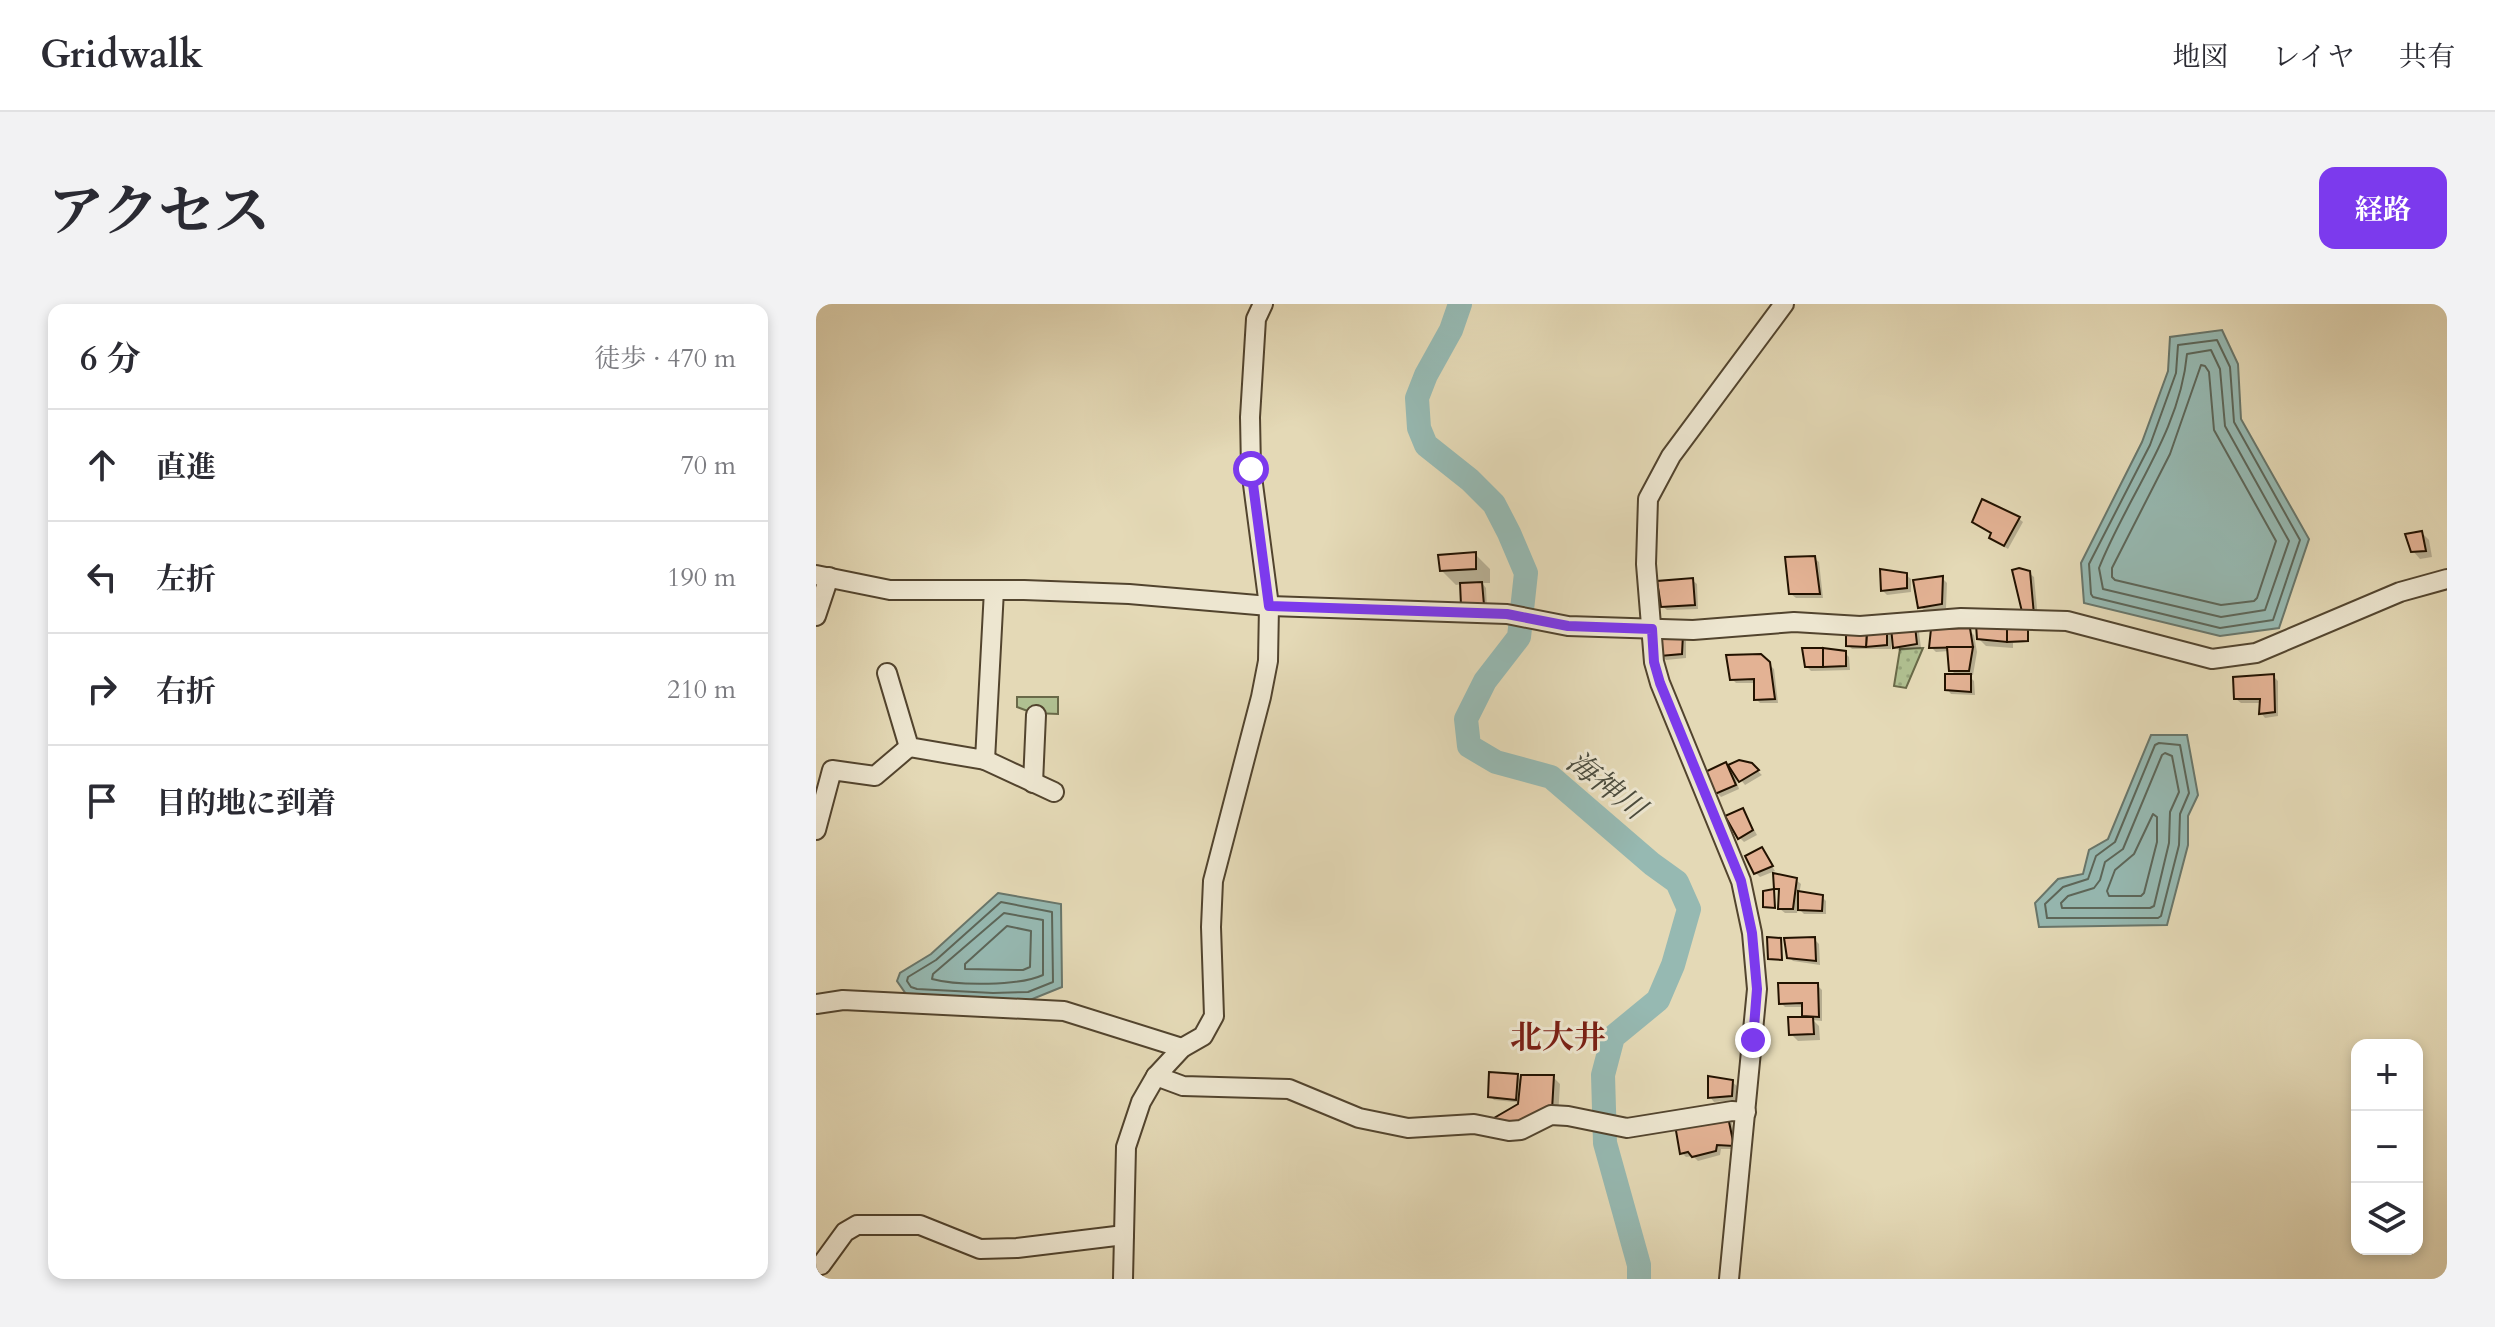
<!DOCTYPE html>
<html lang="ja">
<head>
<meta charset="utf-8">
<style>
  body { margin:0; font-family:Cardo,"Noto Serif JP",serif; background:#f2f2f3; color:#2b2b33 }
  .controls { position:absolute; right:24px; bottom:24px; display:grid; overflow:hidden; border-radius:16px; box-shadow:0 4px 12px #0003 }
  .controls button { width:72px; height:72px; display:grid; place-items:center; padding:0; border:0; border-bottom:2px solid #e1e1e2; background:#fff; color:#2b2b33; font:40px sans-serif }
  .stop { position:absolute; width:24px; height:24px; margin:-18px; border:6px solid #7c3aed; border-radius:50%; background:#fff }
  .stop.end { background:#7c3aed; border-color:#fff; box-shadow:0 2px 8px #0008 }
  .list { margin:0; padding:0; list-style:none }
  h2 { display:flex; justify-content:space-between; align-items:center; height:104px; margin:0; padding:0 32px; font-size:34px }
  h2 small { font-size:26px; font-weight:400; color:#7c7c81 }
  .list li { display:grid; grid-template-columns:52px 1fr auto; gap:24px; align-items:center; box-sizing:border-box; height:112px; padding:0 32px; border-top:2px solid #e1e1e2 }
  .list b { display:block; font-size:30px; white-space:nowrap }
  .list em { font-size:26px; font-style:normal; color:#7c7c81 }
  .icon { flex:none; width:44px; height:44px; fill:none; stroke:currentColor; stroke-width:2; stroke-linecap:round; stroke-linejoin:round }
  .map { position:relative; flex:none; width:1631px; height:975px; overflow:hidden; border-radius:16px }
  header { display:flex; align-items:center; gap:48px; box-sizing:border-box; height:112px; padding:0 40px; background:#fff; border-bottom:2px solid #e1e1e2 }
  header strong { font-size:38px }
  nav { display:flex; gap:44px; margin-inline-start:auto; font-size:28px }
  .intro { display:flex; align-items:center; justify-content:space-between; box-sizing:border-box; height:192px; padding:0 48px }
  h1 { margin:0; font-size:56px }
  .button { padding:20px 36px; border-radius:16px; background:#7c3aed; color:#fff; font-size:28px; font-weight:700 }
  main { display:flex; gap:48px; padding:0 48px }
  aside { flex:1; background:#fff; border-radius:16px; box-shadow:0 4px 12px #0003 }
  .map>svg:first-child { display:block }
  .grass { fill:url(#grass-dots); stroke:#696948; stroke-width:2 }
  .green { fill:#b0c091; stroke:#696948; stroke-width:2 }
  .water { fill:#96b9b2; stroke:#68766b; stroke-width:2 }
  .shadow { fill:#0003 }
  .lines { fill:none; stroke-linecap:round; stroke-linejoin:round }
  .shore { stroke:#5c6659; stroke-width:2 }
  .river { stroke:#96b9b2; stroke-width:24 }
  .building { fill:#e3b294; stroke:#221200; stroke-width:2 }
  .minor-casing { stroke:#52442e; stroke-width:22 }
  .minor { stroke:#ede6d0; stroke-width:18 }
  .route { stroke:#7c3aed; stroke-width:10 }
  .labels { text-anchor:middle; stroke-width:6; stroke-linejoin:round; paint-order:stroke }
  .water-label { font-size:30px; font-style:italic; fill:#4b4c3e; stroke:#ede6d0 }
  .quarter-label { font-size:32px; font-weight:bold; fill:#7a1f14; stroke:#ede6d0 }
</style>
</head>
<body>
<header>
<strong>Gridwalk</strong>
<nav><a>地図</a><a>レイヤ</a><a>共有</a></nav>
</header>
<div class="intro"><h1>アクセス</h1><a class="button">経路</a></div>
<main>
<aside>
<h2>6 分<small>徒歩 · 470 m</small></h2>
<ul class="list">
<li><svg class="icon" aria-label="ahead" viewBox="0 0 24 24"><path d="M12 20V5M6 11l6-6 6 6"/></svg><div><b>直進</b></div><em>70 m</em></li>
<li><svg class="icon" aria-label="left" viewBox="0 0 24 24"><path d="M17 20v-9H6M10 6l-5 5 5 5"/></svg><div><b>左折</b></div><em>190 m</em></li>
<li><svg class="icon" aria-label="right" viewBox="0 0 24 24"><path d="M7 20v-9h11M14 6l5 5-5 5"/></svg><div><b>右折</b></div><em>210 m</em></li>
<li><svg class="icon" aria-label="arrive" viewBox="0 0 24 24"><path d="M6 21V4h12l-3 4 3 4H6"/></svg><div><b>目的地に到着</b></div></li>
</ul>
</aside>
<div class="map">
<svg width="1631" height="975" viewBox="0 0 1631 975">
  <defs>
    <pattern id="grass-dots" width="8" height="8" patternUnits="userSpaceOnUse" patternTransform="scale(2)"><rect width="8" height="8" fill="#b0c091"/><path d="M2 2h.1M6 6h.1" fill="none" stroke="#97a47b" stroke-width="1.8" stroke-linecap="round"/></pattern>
  </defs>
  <rect width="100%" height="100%" fill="#e4d9b6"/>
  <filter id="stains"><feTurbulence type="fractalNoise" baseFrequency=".0025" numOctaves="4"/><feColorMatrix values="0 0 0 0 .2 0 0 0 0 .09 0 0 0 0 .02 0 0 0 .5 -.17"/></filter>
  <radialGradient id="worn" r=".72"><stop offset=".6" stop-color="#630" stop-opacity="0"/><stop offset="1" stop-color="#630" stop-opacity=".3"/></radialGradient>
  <polygon class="grass" points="1107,344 1090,384 1078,382 1084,345"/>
  <polygon class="green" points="201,393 242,393 242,410 217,409 201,403"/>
  <g class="water">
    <polygon points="1406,26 1422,60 1425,115 1493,235 1463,324 1404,332 1268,299 1265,259 1326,138 1352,67 1354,33"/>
    <polygon points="1335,431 1371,431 1382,491 1372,512 1372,541 1351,621 1223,623 1219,599 1242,575 1267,570 1273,546 1292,535"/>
    <polygon points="182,589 245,600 246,683 214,696 177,697 90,690 81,677 84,669 115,650"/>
  </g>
  <g class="shadow">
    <polygon points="1202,214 1207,218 1192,245 1180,238"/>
    <polygon points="1606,229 1613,236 1616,253 1604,255 1597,247"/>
    <polygon points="659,250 674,265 674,279 666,279 670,284 671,305 646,280 640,281 625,266"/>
    <polygon points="998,254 1003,258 1007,294 980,294 975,290"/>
    <polygon points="1213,269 1218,273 1222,315 1214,315"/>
    <polygon points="1090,271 1095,275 1095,288 1071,291 1067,287"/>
    <polygon points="1126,274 1131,279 1130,304 1109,307 1104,303"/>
    <polygon points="876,276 881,280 882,305 851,306 846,302"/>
    <polygon points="1098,324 1103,328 1105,344 1084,347 1079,343"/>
    <polygon points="1070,325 1075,330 1075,345 1036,345 1032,341"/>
    <polygon points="1211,325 1212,338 1197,339 1197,344 1170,342 1163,335"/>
    <polygon points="1153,326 1158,331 1161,348 1157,371 1152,371 1158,377 1159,391 1135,390 1131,385 1141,372 1135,366 1133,347 1120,348 1115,343"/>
    <polygon points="866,332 870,337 870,354 850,356 846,352"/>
    <polygon points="1029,349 1033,353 1034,366 995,367 991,363"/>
    <polygon points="944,352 958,365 962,399 944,399 940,395 940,379 920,379 916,375"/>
    <polygon points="1457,372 1462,377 1462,412 1449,414 1445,409 1446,399 1425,399 1420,395"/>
    <polygon points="923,458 935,461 946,471 929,481 917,466 923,485 905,493 901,489 910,460 913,463"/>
    <polygon points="927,506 941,531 928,538 924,534"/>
    <polygon points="946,546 959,567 944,573 940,569"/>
    <polygon points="980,576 985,580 983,590 1006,593 1010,597 1010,610 988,610 982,604 981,609 969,609 964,605 965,589 960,585"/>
    <polygon points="998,635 1003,640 1004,661 977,657 973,653"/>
    <polygon points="1001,681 1006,686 1006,717 997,716 1003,722 1004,736 982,737 975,730 992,715 988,711 988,703 969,703 965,699"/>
    <polygon points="701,772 706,778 737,773 744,780 742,813 708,799 678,796 674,792"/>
    <polygon points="916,778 921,782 920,796 898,798 894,793"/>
    <polygon points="915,815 921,845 905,845 904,851 882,857 877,852 870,853 866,849"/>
  </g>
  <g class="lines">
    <g class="shore">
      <polygon points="1401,36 1414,63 1418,118 1484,236 1457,316 1404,324 1277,293 1275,290 1273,260 1334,141 1360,69 1362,41"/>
      <path d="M1395 46 1404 65 1409 122 1473 237 1449 306 1405 313 1287 285 1283 264C1311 193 1364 128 1371 50Z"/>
      <polygon points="1385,61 1389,62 1393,68 1398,126 1460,237 1441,294 1438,297 1405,301 1299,276 1296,273 1296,264 1354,150"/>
      <polygon points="1343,439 1364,441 1373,489 1364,510 1363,541 1345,612 1342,614 1231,614 1229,600 1247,583 1272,575 1280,552 1299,538 1339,441"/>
      <polygon points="1349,449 1356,452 1363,488 1354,508 1353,539 1338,602 1334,604 1246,604 1245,599 1252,592 1278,584 1284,576 1289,558 1307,545 1346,451"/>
      <polygon points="1337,510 1341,513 1341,538 1328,589 1325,592 1293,592 1291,587 1299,566 1318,550"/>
      <polygon points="185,598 236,608 237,678 212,688 177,689 101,685 95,683 91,677 92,673 120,656"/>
      <path d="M188 609 227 616V671C203 682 142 682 116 675L117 670Z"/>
      <polygon points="191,622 215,627 214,663 207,666 149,665 149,660"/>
    </g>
    <polyline class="river" points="644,0 635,26 610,71 601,94 603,124 610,141 654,176 678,200 693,229 710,269 703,333 669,377 650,415 653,442 680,458 735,473 836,560 861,578 873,605 857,661 842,696 797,733 787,771 789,839 823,961 823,975"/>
  </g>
  <g class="building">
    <polygon points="1166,195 1204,213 1188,242 1173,234 1175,229 1156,218"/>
    <polygon points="1606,227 1610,247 1595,248 1589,230"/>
    <polygon points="660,248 660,265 624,267 622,251"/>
    <polygon points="999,252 1004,290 973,290 969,253"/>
    <polygon points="1203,264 1214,267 1218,311 1207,312 1196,266"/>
    <polygon points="1064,265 1091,269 1091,284 1065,287"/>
    <polygon points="1127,272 1126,300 1102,304 1097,276"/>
    <polygon points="877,274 879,301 845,303 841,277"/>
    <polygon points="666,278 668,301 645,301 644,279"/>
    <polygon points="1160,320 1191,320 1191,338 1161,335"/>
    <polygon points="1191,320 1212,323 1212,337 1191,338"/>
    <polygon points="1099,322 1101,340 1077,344 1075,323"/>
    <polygon points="1071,323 1071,341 1050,343 1051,325"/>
    <polygon points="1154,324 1157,343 1113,344 1115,325"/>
    <polygon points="1051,325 1050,343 1030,342 1030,326"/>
    <polygon points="840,329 867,330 866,350 844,352"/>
    <polygon points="1131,343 1157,343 1153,367 1133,367"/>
    <polygon points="986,344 1007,344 1007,363 989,363"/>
    <polygon points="1007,344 1030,347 1030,362 1007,363"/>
    <polygon points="945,350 954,358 959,395 938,396 938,375 914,376 910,351"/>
    <polygon points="1129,370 1155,370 1155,388 1129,386"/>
    <polygon points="1458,370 1459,408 1443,410 1444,395 1418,395 1417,373"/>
    <polygon points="923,456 936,459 943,466 923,478 912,461"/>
    <polygon points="910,458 920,481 899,490 887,469"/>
    <polygon points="927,504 937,526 922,535 909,512"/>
    <polygon points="946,543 957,562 938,570 929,552"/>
    <polygon points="957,569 981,574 977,605 962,605 963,585 958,585"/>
    <polygon points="958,585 959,604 947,603 947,587"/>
    <polygon points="982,587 1007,591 1006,607 982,606"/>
    <polygon points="951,633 965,634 966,656 952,655"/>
    <polygon points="999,633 1000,657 971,654 968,634"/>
    <polygon points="962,679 1002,679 1003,713 986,712 986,699 963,700"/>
    <polygon points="972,713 997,713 998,730 973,731"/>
    <polygon points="673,768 702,770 700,796 672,793"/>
    <polygon points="705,771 738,771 736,806 703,822 683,821 678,814 702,800"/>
    <polygon points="892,772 917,776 916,792 892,794"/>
    <polygon points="911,808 918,842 901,841 900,847 876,853 872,848 864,850 859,821"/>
  </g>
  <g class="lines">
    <g class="minor-casing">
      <g id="minor">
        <polyline points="0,271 74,286 208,286 313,290 453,302 691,310 752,322 877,326 978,318 1044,322 1145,314 1251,317 1396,355 1440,349 1584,288 1631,275"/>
        <polyline points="0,312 13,273"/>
        <polyline points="71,369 93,443 169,456 178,286"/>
        <polyline points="169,456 238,488"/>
        <polyline points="217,479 220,411"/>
        <polyline points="0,526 16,466 59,472 93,443"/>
        <polyline points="0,700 27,696 248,707 366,744"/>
        <polyline points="340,772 367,782 473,785 543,814 592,824 658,820 693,827 705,826 735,811 752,812 811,824 916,807 930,808"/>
        <polyline points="0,962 5,961 29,928 41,921 104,921 164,945 201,944 308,931"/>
        <polyline points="307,975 310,843 325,798 340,772 366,744 387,732 398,712 395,623 397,577 445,393 452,357 453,302 435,165 434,113 440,15 447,0"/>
        <polyline points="913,975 941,685 936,629 925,577 844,379 838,358 830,260 832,195 855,152 968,0"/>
      </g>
    </g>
    <use href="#minor" class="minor"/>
  </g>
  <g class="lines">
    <polyline class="route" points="435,165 453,302 691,310 752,322 836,325 838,358 844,379 925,577 936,629 941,685 937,736"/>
  </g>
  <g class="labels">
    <g class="water-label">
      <text transform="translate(790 481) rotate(38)" y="10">海神川</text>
    </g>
    <g class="quarter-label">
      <text x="742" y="744">北大井</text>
    </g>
  </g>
  <rect width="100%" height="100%" filter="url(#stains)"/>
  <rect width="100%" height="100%" fill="url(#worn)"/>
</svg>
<div class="controls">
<button>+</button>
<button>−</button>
<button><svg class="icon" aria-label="layers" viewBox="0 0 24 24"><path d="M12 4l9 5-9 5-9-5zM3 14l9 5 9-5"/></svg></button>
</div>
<div class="stop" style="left:435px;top:165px"></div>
<div class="stop end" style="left:937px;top:736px"></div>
</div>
</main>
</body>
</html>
